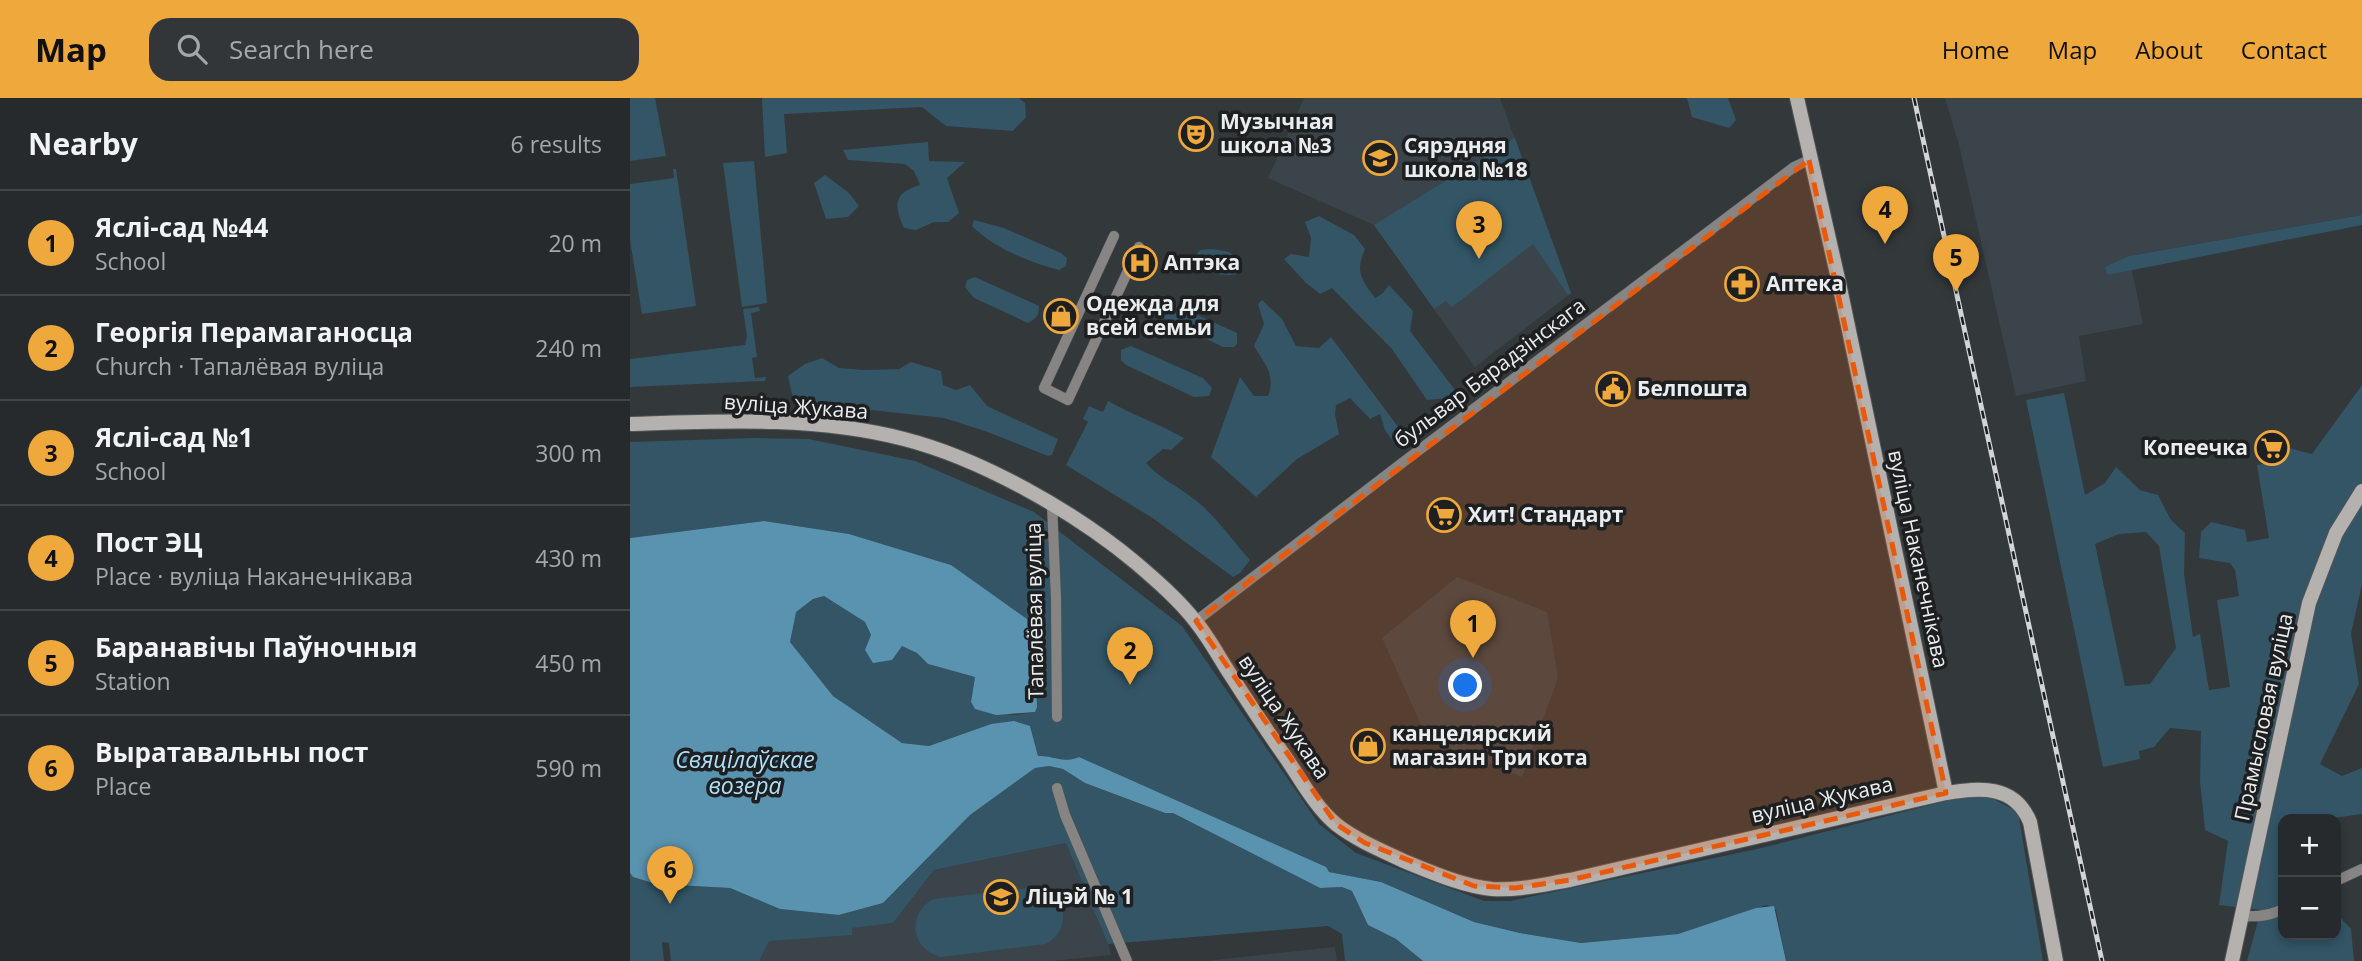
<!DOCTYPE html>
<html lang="en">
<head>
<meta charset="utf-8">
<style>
  body { margin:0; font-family:"Open Sans",sans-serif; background:#323638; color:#f1f3f6 }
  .controls { position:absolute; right:21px; bottom:21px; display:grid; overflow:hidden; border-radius:14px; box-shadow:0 4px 10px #0003 }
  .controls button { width:63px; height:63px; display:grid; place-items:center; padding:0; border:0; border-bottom:2px solid #424648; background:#262a2c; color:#f1f3f6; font:35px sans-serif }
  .you { position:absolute; left:836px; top:588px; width:24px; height:24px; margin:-18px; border:5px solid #fff; border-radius:50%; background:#1a73e8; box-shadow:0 0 0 10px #1a73e833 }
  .badge { display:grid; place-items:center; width:46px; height:46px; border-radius:50%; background:#eea83c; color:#111; font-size:23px; font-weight:700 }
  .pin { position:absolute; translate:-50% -58px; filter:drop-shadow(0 2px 4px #0008) }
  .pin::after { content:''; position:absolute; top:37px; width:24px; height:21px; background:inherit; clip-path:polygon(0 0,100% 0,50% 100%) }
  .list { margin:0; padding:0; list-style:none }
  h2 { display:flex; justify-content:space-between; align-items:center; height:91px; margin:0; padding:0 28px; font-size:30px }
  h2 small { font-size:23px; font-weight:400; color:#a4a7a9 }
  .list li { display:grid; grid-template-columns:46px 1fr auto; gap:21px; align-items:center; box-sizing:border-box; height:105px; padding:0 28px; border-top:2px solid #424648 }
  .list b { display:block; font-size:26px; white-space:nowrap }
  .list p { margin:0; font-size:23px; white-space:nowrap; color:#a4a7a9 }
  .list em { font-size:23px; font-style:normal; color:#a4a7a9 }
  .icon { flex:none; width:38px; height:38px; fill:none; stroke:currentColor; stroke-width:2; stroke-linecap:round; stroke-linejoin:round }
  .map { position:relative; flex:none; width:1732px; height:863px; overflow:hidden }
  header { display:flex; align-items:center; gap:42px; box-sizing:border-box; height:98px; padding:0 35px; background:#eea83c; color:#111 }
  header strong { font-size:33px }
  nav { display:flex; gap:38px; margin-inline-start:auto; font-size:24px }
  .search { width:490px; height:63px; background:#323638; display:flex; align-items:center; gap:18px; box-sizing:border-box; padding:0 24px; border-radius:21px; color:#a4a7a9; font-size:26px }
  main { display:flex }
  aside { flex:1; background:#262a2c }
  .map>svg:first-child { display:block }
  .built { fill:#3a444a }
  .green { fill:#356; fill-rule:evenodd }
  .water { fill:#5a93af }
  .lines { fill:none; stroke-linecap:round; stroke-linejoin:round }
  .street-casing { stroke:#505558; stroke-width:11 }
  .secondary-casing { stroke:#505558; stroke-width:16 }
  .street { stroke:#878583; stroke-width:10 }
  .secondary { stroke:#b4b1ae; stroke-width:14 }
  .rail-casing { stroke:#d2d5d7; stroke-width:5 }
  .rail { stroke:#1d1f20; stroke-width:2.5; stroke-dasharray:8; stroke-linecap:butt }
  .marked { fill:#e8590c; fill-opacity:0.2; stroke:#e8590c; stroke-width:5; stroke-dasharray:14 9; stroke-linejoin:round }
  .labels { text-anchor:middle; stroke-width:7; stroke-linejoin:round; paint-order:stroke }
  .poi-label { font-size:21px; font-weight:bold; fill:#eaedef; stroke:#1d1f20; text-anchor:start }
  .street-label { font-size:21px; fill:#eaedef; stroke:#1d1f20 }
  .water-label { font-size:23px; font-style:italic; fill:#addef9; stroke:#1d1f20 }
</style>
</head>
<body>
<header>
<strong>Map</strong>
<div class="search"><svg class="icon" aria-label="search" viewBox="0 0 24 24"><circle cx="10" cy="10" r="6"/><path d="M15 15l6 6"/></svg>Search here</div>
<nav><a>Home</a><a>Map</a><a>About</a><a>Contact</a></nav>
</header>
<main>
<aside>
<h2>Nearby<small>6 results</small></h2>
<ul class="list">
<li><span class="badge">1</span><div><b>Яслі-сад №44</b><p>School</p></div><em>20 m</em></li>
<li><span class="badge">2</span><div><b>Георгія Перамаганосца</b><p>Church · Тапалёвая вуліца</p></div><em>240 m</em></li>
<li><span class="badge">3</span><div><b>Яслі-сад №1</b><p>School</p></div><em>300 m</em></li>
<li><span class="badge">4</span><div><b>Пост ЭЦ</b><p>Place · вуліца Наканечнікава</p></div><em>430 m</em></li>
<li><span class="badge">5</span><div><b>Баранавічы Паўночныя</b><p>Station</p></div><em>450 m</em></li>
<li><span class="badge">6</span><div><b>Выратавальны пост</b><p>Place</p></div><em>590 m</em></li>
</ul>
</aside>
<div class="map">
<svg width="1732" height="863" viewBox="0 0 1732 863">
  <rect width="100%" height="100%" fill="#33383b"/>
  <g class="built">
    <polygon points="674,0 870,0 941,195 845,269 744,127 638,80"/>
    <polygon points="1315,0 1732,0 1732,117 1499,158 1513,226 1449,238 1456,283 1386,298 1329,47"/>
    <polygon points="827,479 917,514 928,580 892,679 798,642 752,540"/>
    <polygon points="436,745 476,835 481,857 422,863 70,863 74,840 263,825 304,772"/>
    <polygon points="705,849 707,863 575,863"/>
  </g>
  <g class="green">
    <polygon points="0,0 25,0 36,58 0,63"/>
    <polygon points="132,0 389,0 395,5 396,19 383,33 316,28 292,9 154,16 157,55 135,59"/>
    <polygon points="1057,0 1098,0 1106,22 1099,30 1062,19"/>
    <polygon points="885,40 941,195 938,197 903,146 822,209 816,203 804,211 744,127"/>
    <path d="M298 44 299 63 335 64 317 80 329 115 318 124H304L286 132 274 130C264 107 263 95 290 87L284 73 275 66 218 62 213 52Z"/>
    <polygon points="124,63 137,205 112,209 93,65"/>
    <polygon points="43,71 46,71 66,208 12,216 0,142 0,86 44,80"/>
    <polygon points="195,77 219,95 229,108 218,119 196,121 184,85"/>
    <polygon points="1732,117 1732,127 1477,177 1475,169 1499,158"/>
    <path d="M689 118 724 137 735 151C725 174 731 181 745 200L753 195 759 187 783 213 780 233 825 292 819 300 797 302 762 251 702 190 690 196 675 184 654 161 661 156 679 159 681 140 675 124Z"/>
    <path d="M344 122 374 130 431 155 437 160 436 168 429 172C399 164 365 151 342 128Z"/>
    <path d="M581 151C597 153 605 153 612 168L607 176C594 179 577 175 566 168V157L570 152Z"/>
    <path d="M345 179 409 208C409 218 406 220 398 225L344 200 335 189 337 182Z"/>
    <polygon points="523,197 607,235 607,246 604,249 593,249 517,212 516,199"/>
    <path d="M632 202 652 221 666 248 689 250 701 239 775 338 764 345 755 332 750 316 740 321 720 300 706 307 705 316 709 336 667 361 626 399 581 359 610 279 624 298H638C646 276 635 267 624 248L634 226 628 206Z"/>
    <polygon points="129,209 130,213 121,215 127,259 122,260 125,280 136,279 135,283 0,289 0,261 115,247 117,238 113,211"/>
    <polygon points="501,248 573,280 582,290 579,298 564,299 496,267 491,262 491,252"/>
    <polygon points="192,260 209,270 234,272 269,271 281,264 311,273 313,287 326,292 340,287 357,308 428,341 422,357 418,358 355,333 314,320 169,304 163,300 158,278 175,266"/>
    <path d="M1732 287V486L1721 536 1729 586 1690 666 1712 678 1732 670V716L1696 721H1653V837H1706V815L1721 831 1724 863H1617L1631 812 1589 807 1598 743 1575 732 1570 683 1571 633 1540 630 1524 649 1509 653 1510 661 1473 669 1396 302 1434 295 1455 397 1475 385 1486 369 1510 392 1528 397 1541 422 1555 435 1554 476 1563 539 1570 536 1579 592 1600 589 1587 502 1609 498 1605 472 1600 465 1569 460 1571 434 1581 424 1615 432 1617 444 1639 440 1627 367 1650 363 1647 347 1682 356ZM1516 434 1529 448 1546 550 1520 586 1495 588 1465 446 1489 436Z"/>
    <path d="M478 303C503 317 529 326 554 340L541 352 533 351 516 365C530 381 548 388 564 401 582 414 605 445 620 462L610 475 603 479 524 421 436 367 458 324 453 321 459 308 473 314Z"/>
    <path d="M125 340 179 341 285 363 404 414 552 528 689 726 726 755 854 803H880L1127 751 1336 698 1360 699 1388 714 1413 863H1156L1146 812 1137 807 1048 836 951 845 890 835 844 824 751 784 699 774 449 659C434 666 423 657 408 658L400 628 361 626 299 648 272 645 203 598 160 544 165 514 183 501 194 498 235 524 241 537 272 547 287 555 298 566 345 579 341 604 345 611 384 617 405 614 321 467 219 436 134 423 0 440V344Z"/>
    <polygon points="419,668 433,671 455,685 535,715 543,715 690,790 712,789 722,793 738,827 766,841 793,863 715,863 712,836 698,828 478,846 436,745 304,772 263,825 222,830 222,837 139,843 129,863 41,863 39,845 32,844 34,863 0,863 0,775 3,779 26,786 100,790 150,811 210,817 253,805 340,717 405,670"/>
    <path d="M408 789C438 797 442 831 416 846L311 859C281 851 276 817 303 801Z"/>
  </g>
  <path class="water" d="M134 423 219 436 321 467 404 526 407 609 405 614 366 617 345 611 341 604 345 579 298 566 287 555 272 548 262 562 243 565 235 552 241 537 235 524 194 498 183 501 166 514 160 544 203 598 272 645 299 648 361 626 384 623 400 628 408 658C423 657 434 666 449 659L696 769 699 774 751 784 844 824 890 835 951 845 1048 836 1126 810 1144 808 1156 863H793L766 841 738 827 722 793 712 789 690 790 543 715H535L455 685 433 671 419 668 405 670 340 717 253 805 209 817 150 811 100 790 26 786 3 779 0 775V440Z"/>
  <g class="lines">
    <g class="street-casing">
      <g id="street">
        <polyline points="484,138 414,290 438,302 509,149"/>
        <polyline points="422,406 426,500 427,619"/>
        <polyline points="566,523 772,365 1164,69 1179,62"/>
        <polyline points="427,690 435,717 497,863"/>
        <polyline points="1706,783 1732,771"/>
        <path d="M1613 818C1628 819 1640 818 1653 811"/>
      </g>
    </g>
    <g class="secondary-casing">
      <g id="secondary">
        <polyline points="1167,0 1209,185 1316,695"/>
        <path d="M0 326C91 323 185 318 274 341 352 361 445 414 506 465 527 483 549 502 566 524 579 540 589 559 600 576 618 604 636 632 656 660 671 682 686 710 707 727 728 743 753 753 776 764 803 775 833 788 862 791 887 793 915 786 940 782L1316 695C1351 690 1384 686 1400 724L1426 863"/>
        <polyline points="1602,863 1679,505 1706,435 1732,393"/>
      </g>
    </g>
    <use href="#street" class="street"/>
    <use href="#secondary" class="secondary"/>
    <g class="rail-casing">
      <polyline id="rail" points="1284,0 1472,863"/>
    </g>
    <use href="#rail" class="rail"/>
  </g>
  <path class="marked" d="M1179 62 1316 695 940 782 885 790 844 788 735 745 706 726 566 523Z"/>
  <defs>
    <g id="theatre-ring" transform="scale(1.75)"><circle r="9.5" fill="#1d1f20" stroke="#eea83c" stroke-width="1.5"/><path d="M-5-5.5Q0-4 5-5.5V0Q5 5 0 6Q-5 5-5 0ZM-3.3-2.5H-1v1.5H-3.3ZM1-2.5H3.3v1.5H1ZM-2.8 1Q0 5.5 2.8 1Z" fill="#eea83c"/></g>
    <g id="school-ring" transform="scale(1.75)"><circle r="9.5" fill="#1d1f20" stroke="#eea83c" stroke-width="1.5"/><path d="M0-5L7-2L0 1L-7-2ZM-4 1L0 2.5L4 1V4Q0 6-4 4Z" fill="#eea83c"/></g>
    <g id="hospital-ring" transform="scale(1.75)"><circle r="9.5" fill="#1d1f20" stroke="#eea83c" stroke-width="1.5"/><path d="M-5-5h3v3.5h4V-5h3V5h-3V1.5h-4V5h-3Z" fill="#eea83c"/></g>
    <g id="pharmacy-ring" transform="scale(1.75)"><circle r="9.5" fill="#1d1f20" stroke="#eea83c" stroke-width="1.5"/><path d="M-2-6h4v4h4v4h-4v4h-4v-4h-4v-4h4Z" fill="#eea83c"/></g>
    <g id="shop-ring" transform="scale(1.75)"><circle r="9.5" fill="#1d1f20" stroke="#eea83c" stroke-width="1.5"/><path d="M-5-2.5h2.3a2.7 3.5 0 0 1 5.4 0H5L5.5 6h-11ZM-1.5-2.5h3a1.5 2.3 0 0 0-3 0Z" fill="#eea83c"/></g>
    <g id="civic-ring" transform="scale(1.75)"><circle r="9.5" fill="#1d1f20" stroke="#eea83c" stroke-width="1.5"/><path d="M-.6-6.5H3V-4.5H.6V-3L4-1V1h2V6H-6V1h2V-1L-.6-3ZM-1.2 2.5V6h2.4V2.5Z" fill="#eea83c"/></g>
    <g id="supermarket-ring" transform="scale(1.75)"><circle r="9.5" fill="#1d1f20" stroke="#eea83c" stroke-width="1.5"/><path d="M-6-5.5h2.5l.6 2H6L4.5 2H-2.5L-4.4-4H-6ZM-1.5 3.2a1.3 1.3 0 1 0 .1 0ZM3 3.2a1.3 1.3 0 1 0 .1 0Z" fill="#eea83c"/></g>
  </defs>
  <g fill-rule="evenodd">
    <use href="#theatre-ring" x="566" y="36"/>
    <use href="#school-ring" x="750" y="60"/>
    <use href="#hospital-ring" x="510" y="165"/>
    <use href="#pharmacy-ring" x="1112" y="186"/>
    <use href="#shop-ring" x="431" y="218"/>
    <use href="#civic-ring" x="983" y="291"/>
    <use href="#supermarket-ring" x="1642" y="350"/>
    <use href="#supermarket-ring" x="814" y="417"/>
    <use href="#shop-ring" x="738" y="648"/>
    <use href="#school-ring" x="371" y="799"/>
  </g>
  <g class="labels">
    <g class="poi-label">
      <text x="590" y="31">Музычная<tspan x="590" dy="24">школа №3</tspan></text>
      <text x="774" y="55">Сярэдняя<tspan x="774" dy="24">школа №18</tspan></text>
      <text x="534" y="172">Аптэка</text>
      <text x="1136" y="193">Аптека</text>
      <text x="456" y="213">Одежда для<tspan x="456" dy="24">всей семьи</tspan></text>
      <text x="1007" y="298">Белпошта</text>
      <text x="1618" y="357" text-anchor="end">Копеечка</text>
      <text x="838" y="424">Хит! Стандарт</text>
      <text x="762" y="643">канцелярский<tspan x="762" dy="24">магазин Три кота</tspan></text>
      <text x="396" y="806">Ліцэй № 1</text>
    </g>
    <g class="street-label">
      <text transform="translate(860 275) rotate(-37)" y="7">бульвар Барадзінскага</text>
      <text transform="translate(166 309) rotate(4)" y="7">вуліца Жукава</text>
      <text transform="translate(1288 461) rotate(78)" y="7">вуліца Наканечнікава</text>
      <text transform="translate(405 513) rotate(-91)" y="7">Тапалёвая вуліца</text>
      <text transform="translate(654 619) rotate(56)" y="7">вуліца Жукава</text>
      <text transform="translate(1634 619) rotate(-78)" y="7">Прамысловая вуліца</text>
      <text transform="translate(1192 702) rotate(-13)" y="7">вуліца Жукава</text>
    </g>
    <g class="water-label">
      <text x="115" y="670">Свяцілаўскае<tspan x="115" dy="26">возера</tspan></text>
    </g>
  </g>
</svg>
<div class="controls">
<button>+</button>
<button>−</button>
</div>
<div class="you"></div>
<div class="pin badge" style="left:843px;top:560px">1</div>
<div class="pin badge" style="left:500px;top:587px">2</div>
<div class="pin badge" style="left:849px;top:161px">3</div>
<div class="pin badge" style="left:1255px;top:146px">4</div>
<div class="pin badge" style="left:1326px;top:194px">5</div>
<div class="pin badge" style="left:40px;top:806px">6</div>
</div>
</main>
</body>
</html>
